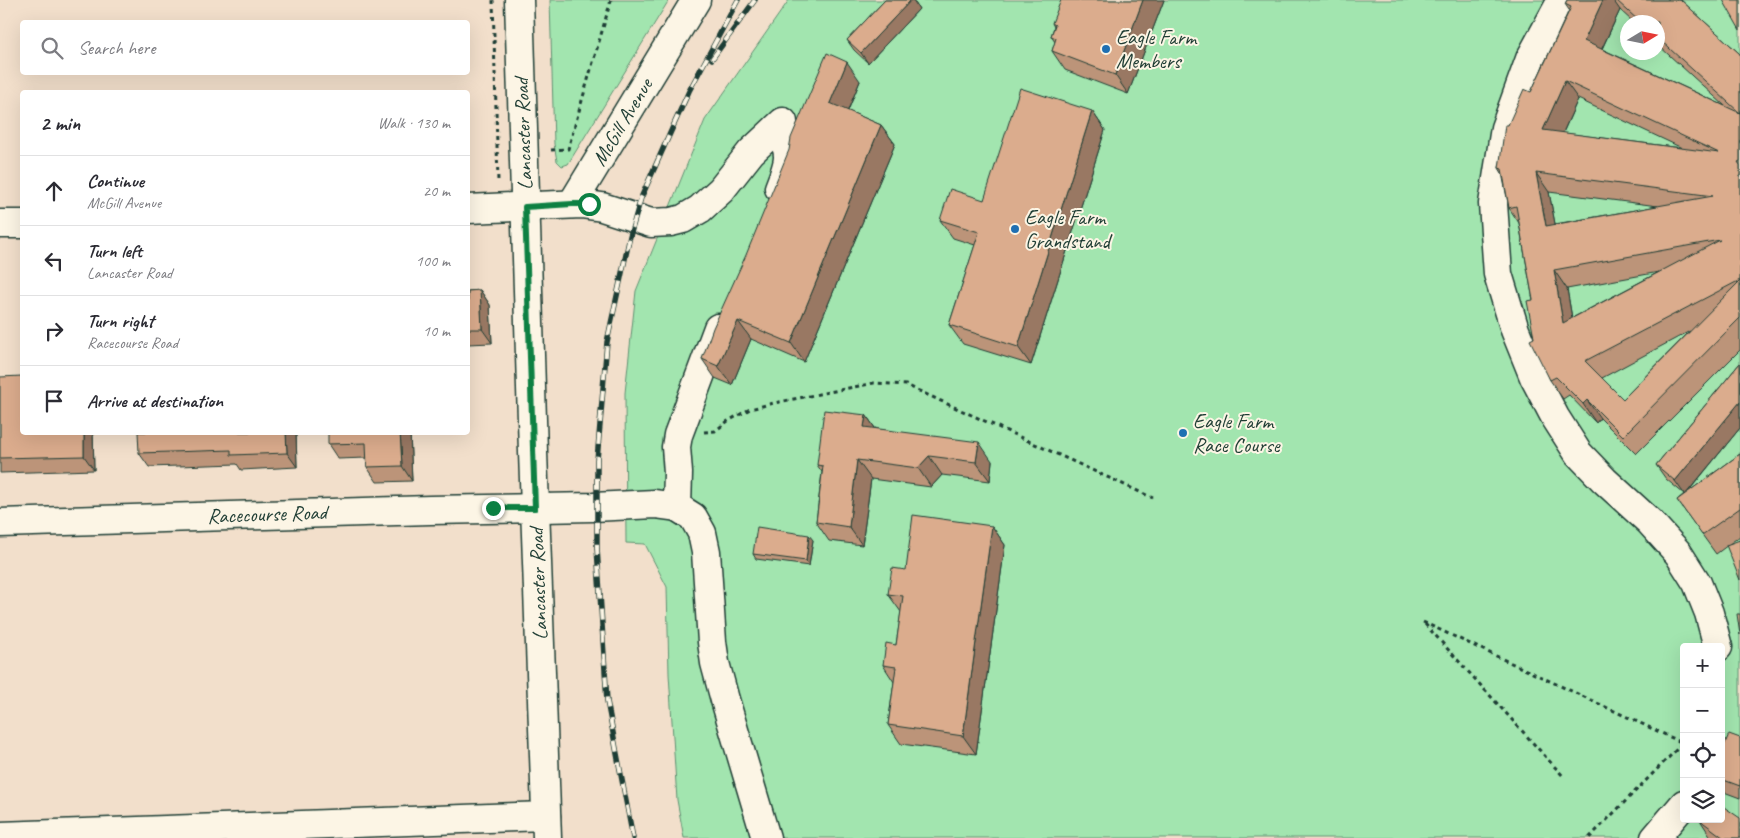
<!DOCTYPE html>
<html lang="en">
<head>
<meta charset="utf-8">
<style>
  body { margin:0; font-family:Caveat,sans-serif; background:#f2f2f3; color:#2b2b33 }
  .controls { position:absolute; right:15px; bottom:15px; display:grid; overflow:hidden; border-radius:5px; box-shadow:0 5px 20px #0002 }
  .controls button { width:45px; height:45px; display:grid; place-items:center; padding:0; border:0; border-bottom:1px solid #e1e1e2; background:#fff; color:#2b2b33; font:25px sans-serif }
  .compass { position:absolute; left:1620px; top:15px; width:45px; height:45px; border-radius:50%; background:#fff; box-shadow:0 5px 20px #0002; rotate:80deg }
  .stop { position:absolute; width:15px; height:15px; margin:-11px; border:4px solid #0b8043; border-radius:50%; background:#fff }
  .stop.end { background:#0b8043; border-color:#fff; box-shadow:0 1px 5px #0008 }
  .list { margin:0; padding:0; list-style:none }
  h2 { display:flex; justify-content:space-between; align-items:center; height:65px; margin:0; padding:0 20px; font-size:21px }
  h2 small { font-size:16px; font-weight:400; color:#7c7c81 }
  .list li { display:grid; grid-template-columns:32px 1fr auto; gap:15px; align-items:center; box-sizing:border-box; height:70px; padding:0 20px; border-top:1px solid #e1e1e2 }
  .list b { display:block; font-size:19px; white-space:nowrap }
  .list p { margin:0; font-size:16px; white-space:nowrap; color:#7c7c81 }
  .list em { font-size:16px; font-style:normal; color:#7c7c81 }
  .icon { flex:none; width:28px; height:28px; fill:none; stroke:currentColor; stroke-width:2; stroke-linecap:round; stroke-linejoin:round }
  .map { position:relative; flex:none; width:1740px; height:838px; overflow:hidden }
  .search { position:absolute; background:#fff; box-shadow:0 5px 20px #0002; left:20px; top:20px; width:450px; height:55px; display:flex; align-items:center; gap:12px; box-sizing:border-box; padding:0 18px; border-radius:5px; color:#7c7c81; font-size:19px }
  .panel { position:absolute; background:#fff; box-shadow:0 5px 20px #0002; left:20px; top:90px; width:450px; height:345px; border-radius:5px }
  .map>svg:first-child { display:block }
  .green { fill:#a2e5af; stroke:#609172; fill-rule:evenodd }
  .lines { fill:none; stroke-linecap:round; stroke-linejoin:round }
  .minor-casing { stroke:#1f3d34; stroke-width:31 }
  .major-casing { stroke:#1f3d34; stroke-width:31 }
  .path { stroke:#1f3d34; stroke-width:3; stroke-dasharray:4 4; stroke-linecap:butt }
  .minor { stroke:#fcf5e5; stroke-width:28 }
  .major { stroke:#fcf5e5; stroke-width:28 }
  .rail-casing { stroke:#1f3d34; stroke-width:5.5 }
  .rail { stroke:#fcf5e5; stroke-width:4; stroke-dasharray:11; stroke-linecap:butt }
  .wall { fill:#bc9479; stroke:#1f3d34; fill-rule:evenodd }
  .shaded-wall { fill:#997863; stroke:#1f3d34 }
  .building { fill:#dbac8d; stroke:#1f3d34; fill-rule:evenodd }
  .route { stroke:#0b8043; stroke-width:6 }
  .poi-dot { fill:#1f6fb2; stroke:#fcf5e5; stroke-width:2 }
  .labels { text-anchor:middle; stroke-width:4; stroke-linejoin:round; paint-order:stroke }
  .poi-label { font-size:21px; fill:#1f3d34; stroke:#fcf5e5; text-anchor:start }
  .street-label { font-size:21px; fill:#1f3d34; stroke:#fcf5e5 }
</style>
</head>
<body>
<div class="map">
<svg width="1740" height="838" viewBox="0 0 1740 838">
  <rect width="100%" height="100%" fill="#f2dfcb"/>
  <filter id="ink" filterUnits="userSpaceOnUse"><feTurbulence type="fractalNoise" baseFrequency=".02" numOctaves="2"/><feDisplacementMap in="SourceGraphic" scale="10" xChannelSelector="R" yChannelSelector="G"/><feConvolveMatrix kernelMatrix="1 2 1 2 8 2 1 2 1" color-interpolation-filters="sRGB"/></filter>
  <g filter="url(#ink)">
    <g class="green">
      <polygon points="550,0 669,0 568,164 562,166 557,161 554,144"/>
      <path d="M789 0H1740V838H684L677 800 669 674 667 587 645 544 626 543 625 393 636 291 705 120ZM1628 22H1658V52H1628ZM1684 647H1721V819H1684Z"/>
    </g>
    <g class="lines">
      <g class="minor-casing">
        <g id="minor">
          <polyline points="1562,0 1530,59 1505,128 1493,204 1498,274 1515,330 1534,377 1555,417 1578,453 1604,480 1650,522 1678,553 1697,583 1709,613 1718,647"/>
          <path d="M776 129C794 151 789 163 779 188"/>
          <polyline points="572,204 696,0"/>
          <polyline points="468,209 581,204 602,207 651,223 671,222 683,219 700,209 721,190 751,152 783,122"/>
          <polyline points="0,224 22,224"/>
          <polyline points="677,507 678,473 676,447 678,435 718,328"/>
          <polyline points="0,523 430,510 593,507 655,504 677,507 693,517 702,533 706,552 712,642 715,663 725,700 766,838"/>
          <polyline points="0,836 546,816"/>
          <polyline points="1655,838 1684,804"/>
        </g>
      </g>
      <g class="major-casing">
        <polyline id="major" points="519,0 533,452 547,838"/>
      </g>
      <g class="path">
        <polyline points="493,0 498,182"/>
        <polyline points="551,150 568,149 611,0"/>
        <polyline points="704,432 715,431 728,421 750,409 774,403 874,383 906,385 1153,498"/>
        <polyline points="1423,622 1683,743 1589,838"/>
        <polyline points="1425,624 1563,776"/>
      </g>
      <use href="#minor" class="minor"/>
      <use href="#major" class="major"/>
      <g class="rail-casing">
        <g id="rail">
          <polyline points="712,59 755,0"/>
          <polyline points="633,838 607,701 597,548 597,460 607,342 630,236 641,198 689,91 738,0"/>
        </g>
      </g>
      <use href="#rail" class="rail"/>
    </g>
    <g class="wall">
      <polygon points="885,0 913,0 919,9 868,63 854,50 847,40"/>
      <polygon points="1164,0 1128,94 1065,70 1052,51 1055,42 1051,36 1054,27 1052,23"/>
      <path d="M1567 0H1681L1740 54V350L1636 454 1600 418 1596 423 1569 395 1563 399 1550 380 1534 338 1533 300 1519 223 1509 208 1502 173 1499 168 1508 125 1531 92 1569 10 1565 4ZM1620 10 1633 22H1658V45L1725 106 1602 49ZM1578 99 1682 148 1563 133ZM1549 192 1658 206 1555 224ZM1659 272 1572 318 1567 289ZM1690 331 1623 399 1602 378 1641 357Z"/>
      <polygon points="860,81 848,111 881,125 895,144 804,362 751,339 732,385 715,378 702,359"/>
      <polygon points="1092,111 1105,130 1031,365 963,344 949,325 975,245 953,238 940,220 984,200"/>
      <polygon points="480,290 490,305 492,343 468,344 468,291"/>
      <polygon points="1740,363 1740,428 1688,492 1740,454 1740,536 1716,554 1677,500 1684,494 1666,479 1656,465"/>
      <polygon points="0,377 22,432 93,432 94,470 0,473"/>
      <polygon points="866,415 875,428 992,461 990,481 942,475 931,487 871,479 862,545 829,541 816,522 822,472 817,465"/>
      <polygon points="296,432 297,467 241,470 237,464 149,467 139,453"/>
      <polygon points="410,432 412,481 377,482 367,467 366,458 338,459 328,444"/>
      <polygon points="992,526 1005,545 976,754 901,744 888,725 894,682 883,665 896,645 901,612 888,594 906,570"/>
      <polygon points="813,540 809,566 756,559 753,554"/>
      <polygon points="1740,738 1740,798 1724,792 1721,788 1721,753"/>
      <polygon points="1700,820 1740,838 1713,838 1711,837"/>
    </g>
    <g class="shaded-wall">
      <polygon points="911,0 913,0 919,9 868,63 861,53"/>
      <polygon points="1143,0 1164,0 1128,94 1115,75"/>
      <polygon points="1603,0 1613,0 1620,10 1597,59 1584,41"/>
      <polygon points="847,62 860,81 843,122 830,103"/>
      <polygon points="1565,81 1578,99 1556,148 1543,130"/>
      <polygon points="1092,111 1105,130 1031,365 1018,347"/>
      <polygon points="881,125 895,144 804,362 791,343"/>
      <polygon points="1536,173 1549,192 1559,245 1546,226"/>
      <polygon points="1554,270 1567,289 1576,342 1563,323"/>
      <polygon points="480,290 490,305 492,343 482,329"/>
      <polygon points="738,321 751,339 732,385 718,366"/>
      <polygon points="1587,400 1600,418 1596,423 1583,404"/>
      <polygon points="1740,402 1740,428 1685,495 1675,481"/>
      <polygon points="866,415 879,434 864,427"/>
      <polygon points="84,432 93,432 94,470 84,456"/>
      <polygon points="286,432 296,432 297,467 287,453"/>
      <polygon points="400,432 410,432 412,481 402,466"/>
      <polygon points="979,442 992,461 990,481 976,462"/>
      <polygon points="929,456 942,475 931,487 918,468"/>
      <polygon points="857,460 871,479 862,545 849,527"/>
      <polygon points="992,526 1005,545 976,754 963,736"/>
      <polygon points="809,535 813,540 809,566 806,561"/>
    </g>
    <g class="building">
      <polygon points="885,0 911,0 861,53 847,40"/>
      <polygon points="1061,0 1143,0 1115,75 1052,51 1056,38 1051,36 1055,25 1052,23"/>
      <path d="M1567 0H1603L1584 41 1740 113 1658 38V22H1640L1616 0H1681L1740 54V161L1738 162 1740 165V280L1585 361 1623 399 1740 281V318L1623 436 1587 400 1583 404 1556 377 1550 380 1530 340 1534 338 1527 301 1533 300 1516 206 1509 208 1502 169 1499 168 1505 125H1508L1524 89 1531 92 1571 7 1565 4ZM1565 81 1719 153 1543 130ZM1536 173 1713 196 1546 226ZM1720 240 1563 323 1554 270Z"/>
      <polygon points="1723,0 1740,0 1740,30"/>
      <polygon points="827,53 847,62 830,103 881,125 791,343 738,321 718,366 702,359 713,328 746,255 789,150 791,138"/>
      <polygon points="1020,88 1092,111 1018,347 949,325 979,232 940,220 950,189 984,200"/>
      <polygon points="480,290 482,329 468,329 468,291"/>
      <polygon points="1740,363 1740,402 1675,481 1656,465"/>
      <polygon points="22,376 22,432 84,432 84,456 0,458 0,377"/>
      <polygon points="824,410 866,415 864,427 979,442 976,462 929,456 918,468 857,460 849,527 816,522 823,466 817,465"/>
      <polygon points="138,432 286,432 287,453 231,455 231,450 139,453"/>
      <polygon points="328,432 400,432 402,466 367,467 366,443 328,444"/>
      <polygon points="1740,454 1740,508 1702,535 1677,500"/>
      <polygon points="913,515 992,526 963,736 888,725 896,667 883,665 886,643 896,645 903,596 888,594 892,568 906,570"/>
      <polygon points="757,527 809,535 806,561 753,554"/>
      <polygon points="1740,540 1740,580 1726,545"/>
      <polygon points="1737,614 1740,614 1740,635"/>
      <polygon points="1729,734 1740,738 1740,786 1721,779 1721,753"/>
      <polygon points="1721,805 1740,818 1740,838 1724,838 1700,820 1700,819 1721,819"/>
    </g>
  </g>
  <g class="lines" filter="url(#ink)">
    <polyline class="route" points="493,508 535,508 525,207 572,204 589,204"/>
  </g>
  <g class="poi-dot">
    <circle cx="1106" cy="49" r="5"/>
    <circle cx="1015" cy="229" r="5"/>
    <circle cx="1183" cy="433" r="5"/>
  </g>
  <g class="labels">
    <g class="poi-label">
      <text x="1116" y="44">Eagle Farm<tspan x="1116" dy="24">Members</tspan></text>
      <text x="1025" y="224">Eagle Farm<tspan x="1025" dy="24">Grandstand</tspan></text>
      <text x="1193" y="428">Eagle Farm<tspan x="1193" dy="24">Race Course</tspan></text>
    </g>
    <g class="street-label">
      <text transform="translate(622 122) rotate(-59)" y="7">McGill Avenue</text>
      <text transform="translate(523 134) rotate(-92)" y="7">Lancaster Road</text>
      <text transform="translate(267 514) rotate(-2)" y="7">Racecourse Road</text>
      <text transform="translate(538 584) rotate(-92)" y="7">Lancaster Road</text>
    </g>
  </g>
</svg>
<div class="controls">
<button>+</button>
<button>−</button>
<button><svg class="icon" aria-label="locate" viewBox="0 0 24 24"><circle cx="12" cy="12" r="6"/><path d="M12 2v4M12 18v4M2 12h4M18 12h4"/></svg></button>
<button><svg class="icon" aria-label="layers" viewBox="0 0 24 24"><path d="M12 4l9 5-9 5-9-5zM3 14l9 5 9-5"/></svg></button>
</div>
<svg class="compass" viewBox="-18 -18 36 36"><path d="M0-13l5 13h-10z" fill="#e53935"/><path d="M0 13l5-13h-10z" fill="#7c7c81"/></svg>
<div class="stop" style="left:589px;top:204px"></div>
<div class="stop end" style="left:493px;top:508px"></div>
<div class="search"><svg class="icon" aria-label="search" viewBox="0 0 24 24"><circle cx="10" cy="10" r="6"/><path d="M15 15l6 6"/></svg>Search here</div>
<section class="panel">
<h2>2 min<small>Walk · 130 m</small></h2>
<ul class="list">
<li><svg class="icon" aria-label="ahead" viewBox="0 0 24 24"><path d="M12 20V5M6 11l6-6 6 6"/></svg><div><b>Continue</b><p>McGill Avenue</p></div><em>20 m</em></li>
<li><svg class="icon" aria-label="left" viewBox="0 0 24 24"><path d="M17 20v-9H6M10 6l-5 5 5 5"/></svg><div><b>Turn left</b><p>Lancaster Road</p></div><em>100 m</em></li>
<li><svg class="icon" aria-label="right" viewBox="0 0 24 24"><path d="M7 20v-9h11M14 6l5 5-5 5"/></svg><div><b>Turn right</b><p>Racecourse Road</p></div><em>10 m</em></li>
<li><svg class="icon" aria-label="arrive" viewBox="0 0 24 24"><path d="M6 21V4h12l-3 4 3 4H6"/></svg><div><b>Arrive at destination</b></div></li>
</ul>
</section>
</div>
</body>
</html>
